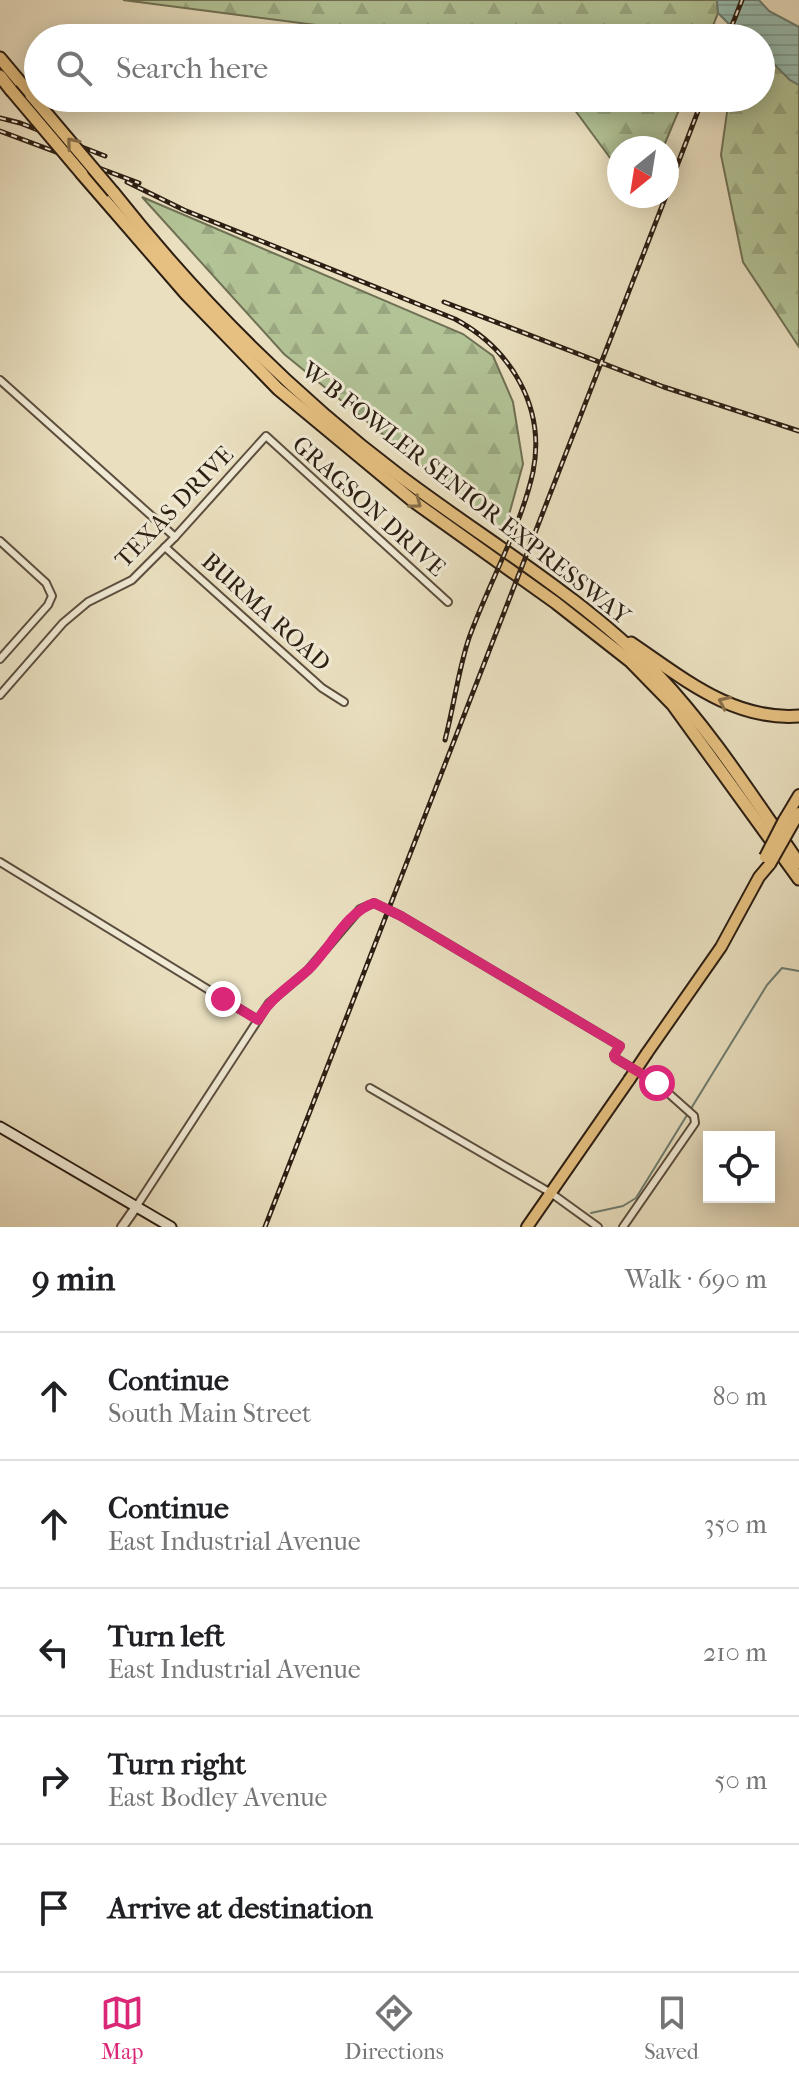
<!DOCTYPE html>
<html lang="en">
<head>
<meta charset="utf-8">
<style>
  body { margin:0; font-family:"IM FELL French Canon",serif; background:#f6f6f6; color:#202124 }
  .controls { position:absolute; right:24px; bottom:24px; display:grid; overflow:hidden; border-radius:0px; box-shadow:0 4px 20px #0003 }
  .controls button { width:72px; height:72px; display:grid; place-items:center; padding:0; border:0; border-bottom:2px solid #e0e0e0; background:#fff; color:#202124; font:40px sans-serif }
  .compass { position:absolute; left:607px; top:136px; width:72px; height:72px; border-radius:50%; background:#fff; box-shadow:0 4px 20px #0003; rotate:210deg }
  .stop { position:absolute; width:24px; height:24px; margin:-18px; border:6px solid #db2777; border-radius:50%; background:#fff }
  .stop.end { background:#db2777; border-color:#fff; box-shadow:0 2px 8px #0008 }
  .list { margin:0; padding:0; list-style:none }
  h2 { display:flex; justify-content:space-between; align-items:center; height:104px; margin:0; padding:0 32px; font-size:34px }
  h2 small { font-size:26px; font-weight:400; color:#757577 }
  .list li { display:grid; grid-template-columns:52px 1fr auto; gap:24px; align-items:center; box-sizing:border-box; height:128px; padding:0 32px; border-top:2px solid #e0e0e0 }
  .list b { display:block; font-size:30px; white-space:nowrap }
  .list p { margin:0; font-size:26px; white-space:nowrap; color:#757577 }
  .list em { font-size:26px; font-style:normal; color:#757577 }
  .icon { flex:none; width:44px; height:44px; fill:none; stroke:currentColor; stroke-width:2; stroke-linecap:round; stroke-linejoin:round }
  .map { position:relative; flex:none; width:799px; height:1227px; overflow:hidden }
  .search { position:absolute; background:#fff; box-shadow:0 4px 20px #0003; left:24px; right:24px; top:24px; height:88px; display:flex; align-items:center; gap:20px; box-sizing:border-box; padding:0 28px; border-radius:44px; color:#757577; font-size:30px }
  .sheet { height:744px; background:#fff }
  nav { display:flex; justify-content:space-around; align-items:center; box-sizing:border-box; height:112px; border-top:2px solid #e0e0e0; background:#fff; font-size:22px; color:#757577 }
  nav a { display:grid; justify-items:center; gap:4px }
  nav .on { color:#db2777 }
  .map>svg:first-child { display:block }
  .forest { fill:url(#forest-firs); stroke:#6f7054; stroke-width:2 }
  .water { fill:url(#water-rules); stroke:#6d7d71; stroke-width:2 }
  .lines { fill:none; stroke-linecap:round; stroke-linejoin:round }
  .stream { stroke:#6d7d71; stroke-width:2 }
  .minor-casing { stroke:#5c4e3e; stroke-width:10 }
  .tertiary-casing { stroke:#5c4e3e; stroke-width:12 }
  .secondary-casing { stroke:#2c1e13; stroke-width:13 }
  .primary-casing { stroke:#2c1e13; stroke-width:14 }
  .trunk-casing { stroke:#2c1e13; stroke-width:14 }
  .motorway-casing { stroke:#2c1e13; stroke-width:15 }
  .minor { stroke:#f1ebd6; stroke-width:6 }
  .tertiary { stroke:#f1ebd6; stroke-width:8 }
  .secondary { stroke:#f1ebd6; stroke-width:9 }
  .primary { stroke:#e5c080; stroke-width:10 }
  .trunk { stroke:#e5c080; stroke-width:10 }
  .motorway { stroke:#e5c080; stroke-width:11 }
  .rail-casing { stroke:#2c1e13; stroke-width:5 }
  .rail { stroke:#f1ebd6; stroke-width:2; stroke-dasharray:6; stroke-linecap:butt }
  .primary-bridge-casing { stroke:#2c1e13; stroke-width:14; stroke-linecap:butt }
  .trunk-bridge-casing { stroke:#2c1e13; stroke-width:14; stroke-linecap:butt }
  .motorway-bridge-casing { stroke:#2c1e13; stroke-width:15; stroke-linecap:butt }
  .primary-bridge { stroke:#e5c080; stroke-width:10 }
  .trunk-bridge { stroke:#e5c080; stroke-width:10 }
  .motorway-bridge { stroke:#e5c080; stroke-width:11 }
  .oneway { stroke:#886f4a }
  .route { stroke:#db2777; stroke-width:10 }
  .labels { text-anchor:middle; stroke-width:6; stroke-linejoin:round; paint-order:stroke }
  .street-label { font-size:24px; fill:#2c1e13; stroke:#f1ebd6 }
</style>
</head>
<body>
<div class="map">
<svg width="799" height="1227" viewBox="0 0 799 1227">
  <defs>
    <pattern id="forest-firs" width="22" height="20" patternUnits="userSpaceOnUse" patternTransform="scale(2)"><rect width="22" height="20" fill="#b2c396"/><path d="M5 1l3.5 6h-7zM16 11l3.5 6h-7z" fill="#99a780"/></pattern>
    <pattern id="water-rules" width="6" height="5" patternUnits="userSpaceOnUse" patternTransform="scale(2)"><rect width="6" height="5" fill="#98bdb0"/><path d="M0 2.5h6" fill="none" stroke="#83a296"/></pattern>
  </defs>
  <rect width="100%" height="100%" fill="#eae0c0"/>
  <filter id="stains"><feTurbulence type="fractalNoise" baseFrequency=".0025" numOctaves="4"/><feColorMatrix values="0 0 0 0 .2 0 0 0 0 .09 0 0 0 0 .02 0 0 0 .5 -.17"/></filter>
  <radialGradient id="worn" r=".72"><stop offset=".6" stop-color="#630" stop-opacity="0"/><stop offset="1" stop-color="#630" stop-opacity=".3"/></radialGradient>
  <g class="forest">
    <polygon points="123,0 717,0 718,13 708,38 417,38"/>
    <polygon points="761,55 766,56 790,80 799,85 799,347 743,262 721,155 729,98 761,98"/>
    <polygon points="566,98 684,98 663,148 619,148 619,170"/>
    <polygon points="142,197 463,334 493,356 513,402 523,464 504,533 284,354"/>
  </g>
  <polygon class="water" points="717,0 759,0 769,11 799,27 799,85 790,80 766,56 761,55 761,38 743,38 718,13"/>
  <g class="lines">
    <polyline class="stream" points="591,1213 623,1206 636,1198 767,985 782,968 799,971"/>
    <g class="minor-casing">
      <g id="minor">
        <polyline points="0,380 175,537"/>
        <polyline points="0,541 46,583 52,596 48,605 0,659"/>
        <polyline points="165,547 322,688 344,702"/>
        <polyline points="0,695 63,623 88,602 132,580 175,537 266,436 448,602"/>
        <polyline points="0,862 258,1020"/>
        <polyline points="370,1088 551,1193 598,1227"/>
        <polyline points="136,1207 269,1003 308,970 360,909 374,903 401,916 620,1046 614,1055 615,1058 657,1083 694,1116 695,1123 623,1227"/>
      </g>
    </g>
    <g class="tertiary-casing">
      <polyline id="tertiary" points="122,1227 136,1207"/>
    </g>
    <g class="secondary-casing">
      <polyline id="secondary" points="0,1127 171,1227"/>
    </g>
    <g class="primary-casing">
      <g id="primary">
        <polyline points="792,825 799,813"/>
        <polyline points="647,1053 721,947 759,877 770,864"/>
        <polyline points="527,1227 629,1080"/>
      </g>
    </g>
    <g class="trunk-casing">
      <polyline id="trunk" points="784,820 799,795"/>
    </g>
    <g class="motorway-casing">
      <g id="motorway">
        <polyline points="0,58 31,95"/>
        <polyline points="0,76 11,90"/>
        <polyline points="82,174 186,294 278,389 413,501 556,603 630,661 673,705 799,879"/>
        <path d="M113 192C197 298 292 394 400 476 486 541 583 597 658 675 712 732 754 799 799 863"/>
        <path d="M631 643C683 678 733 721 799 716"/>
      </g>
    </g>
    <use href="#minor" class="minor"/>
    <use href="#tertiary" class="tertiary"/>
    <use href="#secondary" class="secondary"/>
    <use href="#primary" class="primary"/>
    <use href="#trunk" class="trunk"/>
    <use href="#motorway" class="motorway"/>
    <g class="rail-casing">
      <g id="rail">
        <polyline points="727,38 742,0"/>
        <polyline points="0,118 20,123 105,156"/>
        <polyline points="0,131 139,183"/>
        <path d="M127 182 184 210 455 319C511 349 546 407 533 472 521 527 488 585 469 638 458 671 454 706 445 740"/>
        <polyline points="667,192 703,98"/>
        <polyline points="444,302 664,387 799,431"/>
        <polyline points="265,1227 666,196"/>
      </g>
    </g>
    <use href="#rail" class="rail"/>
    <g class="primary-bridge-casing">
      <g id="primary-bridge">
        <polyline points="770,864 792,825"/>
        <polyline points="629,1080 647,1053"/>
      </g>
    </g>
    <g class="trunk-bridge-casing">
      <polyline id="trunk-bridge" points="765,857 784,820"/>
    </g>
    <g class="motorway-bridge-casing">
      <g id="motorway-bridge">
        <polyline points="11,90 82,174"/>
        <polyline points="31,95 113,192"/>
      </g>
    </g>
    <use href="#primary-bridge" class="primary-bridge"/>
    <use href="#trunk-bridge" class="trunk-bridge"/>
    <use href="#motorway-bridge" class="motorway-bridge"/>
  </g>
  <defs><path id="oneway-chevron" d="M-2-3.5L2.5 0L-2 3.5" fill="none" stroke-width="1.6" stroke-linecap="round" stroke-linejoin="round" transform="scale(2)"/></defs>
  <g class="oneway">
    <use href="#oneway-chevron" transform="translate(72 143) rotate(-130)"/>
    <use href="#oneway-chevron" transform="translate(416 503) rotate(37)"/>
    <use href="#oneway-chevron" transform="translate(724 702) rotate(-155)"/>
  </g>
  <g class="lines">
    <path class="route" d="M223 999 258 1020C271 996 293 985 312 966 331 946 347 912 374 903L401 916 620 1046 614 1055 615 1058 657 1083"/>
  </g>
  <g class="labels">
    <g class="street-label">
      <text transform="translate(466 493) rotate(38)" y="8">W B FOWLER SENIOR EXPRESSWAY</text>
      <text transform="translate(369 506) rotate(42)" y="8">GRAGSON DRIVE</text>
      <text transform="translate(174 507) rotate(-46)" y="8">TEXAS DRIVE</text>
      <text transform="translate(266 612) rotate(42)" y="8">BURMA ROAD</text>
    </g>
  </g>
  <rect width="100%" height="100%" filter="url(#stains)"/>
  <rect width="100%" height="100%" fill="url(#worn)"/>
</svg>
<div class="controls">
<button><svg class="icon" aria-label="locate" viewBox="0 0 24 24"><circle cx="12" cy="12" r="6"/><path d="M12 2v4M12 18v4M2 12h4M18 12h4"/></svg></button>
</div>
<svg class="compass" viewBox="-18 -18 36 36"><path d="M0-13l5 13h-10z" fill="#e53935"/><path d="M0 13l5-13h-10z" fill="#757577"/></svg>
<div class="stop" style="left:657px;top:1083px"></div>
<div class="stop end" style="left:223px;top:999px"></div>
<div class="search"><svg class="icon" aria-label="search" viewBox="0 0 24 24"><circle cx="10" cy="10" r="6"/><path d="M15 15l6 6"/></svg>Search here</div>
</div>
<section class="sheet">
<h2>9 min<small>Walk · 690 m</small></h2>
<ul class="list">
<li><svg class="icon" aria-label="ahead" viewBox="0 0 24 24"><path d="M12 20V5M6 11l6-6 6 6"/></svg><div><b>Continue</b><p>South Main Street</p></div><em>80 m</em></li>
<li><svg class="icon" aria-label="ahead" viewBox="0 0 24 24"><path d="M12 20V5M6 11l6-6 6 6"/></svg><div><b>Continue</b><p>East Industrial Avenue</p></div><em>350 m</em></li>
<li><svg class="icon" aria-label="left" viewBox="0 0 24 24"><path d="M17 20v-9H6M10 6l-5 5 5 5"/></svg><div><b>Turn left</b><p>East Industrial Avenue</p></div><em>210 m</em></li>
<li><svg class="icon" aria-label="right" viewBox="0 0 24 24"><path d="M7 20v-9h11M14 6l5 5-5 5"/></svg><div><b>Turn right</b><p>East Bodley Avenue</p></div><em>50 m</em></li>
<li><svg class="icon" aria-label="arrive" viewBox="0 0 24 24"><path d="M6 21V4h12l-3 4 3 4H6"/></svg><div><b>Arrive at destination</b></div></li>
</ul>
</section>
<nav>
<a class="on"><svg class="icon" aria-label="map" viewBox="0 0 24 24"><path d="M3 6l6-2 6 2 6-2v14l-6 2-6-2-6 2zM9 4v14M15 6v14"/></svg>Map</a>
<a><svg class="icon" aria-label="directions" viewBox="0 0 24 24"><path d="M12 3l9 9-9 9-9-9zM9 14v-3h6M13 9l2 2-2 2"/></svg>Directions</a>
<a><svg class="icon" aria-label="saved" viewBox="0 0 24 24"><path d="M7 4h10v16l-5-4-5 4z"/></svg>Saved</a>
</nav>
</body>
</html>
